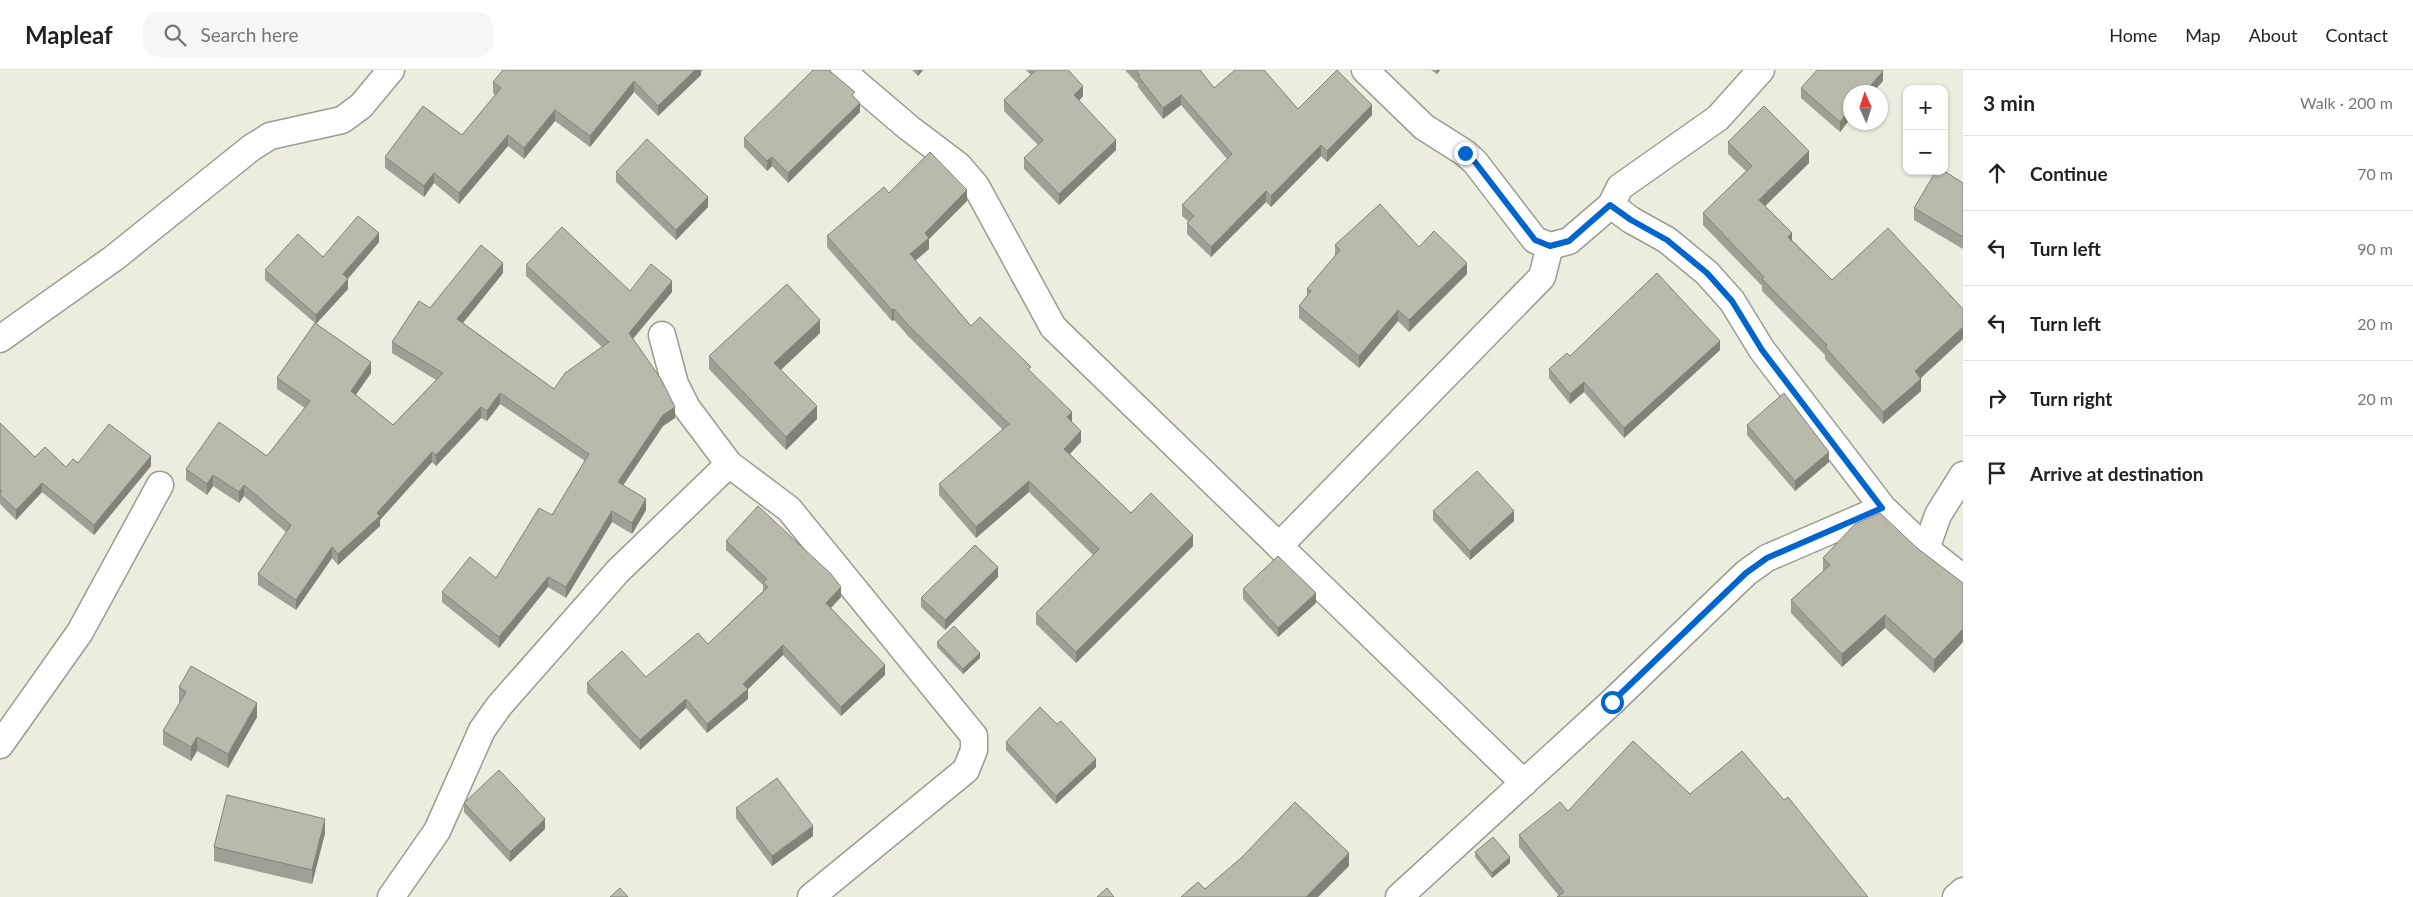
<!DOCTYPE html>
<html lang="en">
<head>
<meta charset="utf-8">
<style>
  body { margin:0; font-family:Lato,sans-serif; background:#f6f6f6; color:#222 }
  .controls { position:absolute; right:15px; top:15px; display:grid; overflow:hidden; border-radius:10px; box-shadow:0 1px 4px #0004 }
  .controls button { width:45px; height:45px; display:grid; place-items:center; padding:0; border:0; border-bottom:1px solid #e0e0e0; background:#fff; color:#222; font:25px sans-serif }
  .compass { position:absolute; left:1843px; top:15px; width:45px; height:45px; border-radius:50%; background:#fff; box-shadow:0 1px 4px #0004; rotate:357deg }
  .stop { position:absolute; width:15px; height:15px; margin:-11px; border:4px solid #0066ce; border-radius:50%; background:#fff }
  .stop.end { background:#0066ce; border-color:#fff; box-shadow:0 1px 5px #0008 }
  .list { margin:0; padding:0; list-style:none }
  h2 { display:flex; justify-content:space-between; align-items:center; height:65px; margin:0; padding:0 20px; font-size:21px }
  h2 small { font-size:16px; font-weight:400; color:#767676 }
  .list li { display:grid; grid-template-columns:32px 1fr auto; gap:15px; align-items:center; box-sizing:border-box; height:75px; padding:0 20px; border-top:1px solid #e0e0e0 }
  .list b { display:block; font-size:19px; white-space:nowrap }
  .list em { font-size:16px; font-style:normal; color:#767676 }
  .icon { flex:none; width:28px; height:28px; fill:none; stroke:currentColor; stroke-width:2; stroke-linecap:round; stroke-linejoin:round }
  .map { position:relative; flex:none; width:1963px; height:827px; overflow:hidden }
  header { display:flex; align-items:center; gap:30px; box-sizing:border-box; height:70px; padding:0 25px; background:#fff; border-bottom:1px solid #e0e0e0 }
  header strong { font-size:24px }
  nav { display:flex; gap:28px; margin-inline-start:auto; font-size:18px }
  .search { width:350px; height:45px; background:#f6f6f6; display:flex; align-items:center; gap:12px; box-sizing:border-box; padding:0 18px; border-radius:15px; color:#767676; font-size:19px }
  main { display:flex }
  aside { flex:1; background:#fff }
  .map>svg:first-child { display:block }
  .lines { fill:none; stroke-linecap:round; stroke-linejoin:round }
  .street-casing { stroke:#9b9b8f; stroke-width:29 }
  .street { stroke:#fff; stroke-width:26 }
  .wall { fill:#9f9f94 }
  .shaded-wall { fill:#828278 }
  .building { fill:#b9b9ac; stroke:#828278 }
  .route { stroke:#0066ce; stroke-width:6 }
</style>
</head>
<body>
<header>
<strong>Mapleaf</strong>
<div class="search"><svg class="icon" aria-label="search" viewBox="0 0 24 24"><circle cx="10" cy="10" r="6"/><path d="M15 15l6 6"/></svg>Search here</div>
<nav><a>Home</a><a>Map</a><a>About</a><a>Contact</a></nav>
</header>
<main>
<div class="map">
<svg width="1963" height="827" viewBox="0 0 1963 827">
  <rect width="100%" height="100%" fill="#ececdf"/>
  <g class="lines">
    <g class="street-casing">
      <g id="street">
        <polyline points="841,0 909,58 958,95 976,116 1053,257 1524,713"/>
        <polyline points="1365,0 1424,57 1465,83 1475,92 1535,170 1550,176 1569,171 1611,135 1620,117 1718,48 1761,0"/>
        <polyline points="1611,135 1631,150 1667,170 1707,203 1732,231 1762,280 1883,438 1926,479 1963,508"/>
        <polyline points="662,265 675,314 687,338 729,394 789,439 974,666 974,680 966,700 811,827"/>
        <polyline points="0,269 114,188 251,78 270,66 342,50 361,36 391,0"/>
        <polyline points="1279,476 1542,207 1550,176"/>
        <polyline points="1926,479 1938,445 1963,405"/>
        <polyline points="0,675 80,562 160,415"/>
        <polyline points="391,827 437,761 482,660 499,636 618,501 729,394"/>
        <polyline points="1399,827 1612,632 1746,503 1767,488 1883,438"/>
        <polyline points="1956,827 1963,821"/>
      </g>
    </g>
    <use href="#street" class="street"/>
  </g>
  <g class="wall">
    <polygon points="503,0 703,0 701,1 701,5 658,46 634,22 590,77 555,51 524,89 508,76 459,134 434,113 424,127 385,98 385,87 462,65 495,25 493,23 493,12"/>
    <polygon points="912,0 923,0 918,6"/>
    <polygon points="1026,0 1068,0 1083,26 1079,31 1116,80 1059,135 1024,99 1024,88 1038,75 1004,41 1004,30 1031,5"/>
    <polygon points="1125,0 1200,0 1214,18 1298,39 1372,45 1327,92 1321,86 1271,137 1266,132 1211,187 1187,164 1187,153 1189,152 1182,146 1182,135 1227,89 1181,35 1163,49 1138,17 1138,14"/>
    <polygon points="1431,0 1440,0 1437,4"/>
    <polygon points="1883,11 1873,22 1850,22 1850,49 1840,62 1801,28 1801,18"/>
    <polygon points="855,28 860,42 788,113 772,96 767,101 744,77 744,68"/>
    <polygon points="1728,72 1809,93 1765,136 1792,170 1832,210 1963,239 1963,269 1921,308 1921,321 1883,354 1825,289 1825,285 1762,221 1762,216 1703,155 1703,143 1746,101 1728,84"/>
    <polygon points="616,102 708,137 676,170 616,112"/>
    <polygon points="1963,113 1963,179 1914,150 1914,138"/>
    <polygon points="889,123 967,131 929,169 929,179 915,191 971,256 1031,302 1072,352 1081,372 1070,384 1131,443 1193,476 1076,593 1036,554 1036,543 1093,485 1029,422 976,468 939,425 939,414 1003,360 908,266 894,250 892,251 827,177 827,166"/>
    <polygon points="379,172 348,209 348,219 316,254 371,303 355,325 393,355 436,310 392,283 392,272 430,238 503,203 463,253 554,319 602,277 526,206 526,195 630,221 672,222 633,269 675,348 663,356 623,415 646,440 632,464 612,452 566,528 548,517 499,578 442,532 442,522 496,508 552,445 585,391 500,334 487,351 481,348 436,396 432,392 380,450 380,456 338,495 332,488 296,540 258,515 258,504 286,462 244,426 239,433 213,416 207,425 186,410 186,399 267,386 305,338 277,319 277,308 315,253 265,210 265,200 323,187"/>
    <polygon points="1335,175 1419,177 1467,204 1409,262 1398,251 1359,298 1299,248 1299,236 1307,226 1307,219 1335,186"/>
    <polygon points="820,263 781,300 817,349 786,380 709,299 709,286"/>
    <polygon points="1720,280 1624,368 1584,322 1570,334 1549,308 1549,299 1570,286"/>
    <polygon points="0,353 35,387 66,397 78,393 151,396 94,465 42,422 16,450 0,434"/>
    <polygon points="1747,355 1829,392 1795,421 1747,365"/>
    <polygon points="1433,441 1514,451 1470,490 1433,450"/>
    <polygon points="726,471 841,527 831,538 885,605 841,646 783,585 748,619 748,629 707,663 686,638 640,680 587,623 587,613 646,607 708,574 763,521 763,515 726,480"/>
    <polygon points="1917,478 1963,513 1963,572 1934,603 1885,558 1842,597 1791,543 1791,530 1823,501 1823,488"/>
    <polygon points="998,507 945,560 921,537 921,528"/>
    <polygon points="1243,519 1316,533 1278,567 1243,529"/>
    <polygon points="937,572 980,588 963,604 937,577"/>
    <polygon points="179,617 257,647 228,698 197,681 191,691 163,675 163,661 180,632 179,631"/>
    <polygon points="1006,672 1096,697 1056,734 1006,680"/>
    <polygon points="1690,724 1559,826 1519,777 1519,765 1568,741"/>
    <polygon points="464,733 545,759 510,792 464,742"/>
    <polygon points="736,738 813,766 772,796 736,748"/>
    <polygon points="325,763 312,814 214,791 214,777"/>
    <polygon points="1475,782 1510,793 1492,808 1475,787"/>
  </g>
  <g class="shaded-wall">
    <polygon points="695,0 703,0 701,1 701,5 658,46 658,36"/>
    <polygon points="918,0 923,0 918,6"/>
    <polygon points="1437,0 1440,0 1437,4"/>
    <polygon points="1883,1 1883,11 1873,22 1865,22"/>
    <polygon points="634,11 634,22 590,77 590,66"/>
    <polygon points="1083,16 1083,26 1074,36 1074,25"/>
    <polygon points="1181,25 1181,35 1163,49 1163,38"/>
    <polygon points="860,33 860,42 788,113 788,103"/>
    <polygon points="1372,35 1372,45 1327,92 1327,81"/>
    <polygon points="1850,39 1850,49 1840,62 1840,52"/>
    <polygon points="555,40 555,51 524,89 524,78"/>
    <polygon points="508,65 508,76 459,134 459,123"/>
    <polygon points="1116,70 1116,80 1059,135 1059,124"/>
    <polygon points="1321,75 1321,86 1271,137 1271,126"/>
    <polygon points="1809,81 1809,93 1759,142 1759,130"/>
    <polygon points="772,87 772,96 767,101 767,91"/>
    <polygon points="434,103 434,113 424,127 424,116"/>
    <polygon points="967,120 967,131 929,169 929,179 910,195 910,184 925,163"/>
    <polygon points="1266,121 1266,132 1211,187 1211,177"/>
    <polygon points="708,127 708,137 676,170 676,160"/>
    <polygon points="379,163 379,172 343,214 343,204"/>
    <polygon points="1792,163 1792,175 1788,167"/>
    <polygon points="503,193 503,203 457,260 457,249"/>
    <polygon points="1467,193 1467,204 1409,262 1409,250"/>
    <polygon points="348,209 348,219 316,254 316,245"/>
    <polygon points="672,211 672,222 629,273 629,263"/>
    <polygon points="894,239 894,250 892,251 892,240"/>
    <polygon points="1398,240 1398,251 1359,298 1359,286"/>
    <polygon points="820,250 820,263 774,306 774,293"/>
    <polygon points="1963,257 1963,269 1915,313 1915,301"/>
    <polygon points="1720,271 1720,280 1624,368 1624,358"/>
    <polygon points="371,292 371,303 351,332 351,321"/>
    <polygon points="1921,309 1921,321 1883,354 1883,342"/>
    <polygon points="1584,312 1584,322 1570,334 1570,324"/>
    <polygon points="500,323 500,334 487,351 487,341"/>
    <polygon points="817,336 817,349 786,380 786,367"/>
    <polygon points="481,337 481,348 436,396 436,385"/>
    <polygon points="675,337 675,348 663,356 618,423 618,412 663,345"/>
    <polygon points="1072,342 1072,353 1067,347"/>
    <polygon points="1081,361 1081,372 1064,390 1064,379"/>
    <polygon points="432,382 432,392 380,450 380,456 338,495 338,484"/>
    <polygon points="1829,382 1829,392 1795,421 1795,411"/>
    <polygon points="151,386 151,396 94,465 94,455"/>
    <polygon points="213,405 213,416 207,425 207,414"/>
    <polygon points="1029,411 1029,422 976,468 976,457"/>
    <polygon points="42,413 42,422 16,450 16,440"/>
    <polygon points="244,415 244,426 239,433 239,422"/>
    <polygon points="646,429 646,440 632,464 632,453"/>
    <polygon points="612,441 612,452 566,528 566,517"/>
    <polygon points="1514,441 1514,451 1470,490 1470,481"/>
    <polygon points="1193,465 1193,476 1076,593 1076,582"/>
    <polygon points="332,477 332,488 296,540 296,530"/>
    <polygon points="998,497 998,507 945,560 945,550"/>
    <polygon points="548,507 548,517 499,578 499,567"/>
    <polygon points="841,517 841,527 826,543 826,533"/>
    <polygon points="1316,523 1316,533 1278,567 1278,558"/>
    <polygon points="1885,545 1885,558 1842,597 1842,584"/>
    <polygon points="1963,559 1963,572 1934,603 1934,590"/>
    <polygon points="783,575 783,585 748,619 748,629 707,663 707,654 743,614"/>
    <polygon points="980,583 980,588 963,604 963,599"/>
    <polygon points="885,595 885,605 841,646 841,637"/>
    <polygon points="686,629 686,638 640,680 640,670"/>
    <polygon points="257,633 257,647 228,698 228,684"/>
    <polygon points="197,667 197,681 191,691 191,677"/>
    <polygon points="1096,689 1096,697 1056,734 1056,726"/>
    <polygon points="325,749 325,763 312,814 312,800"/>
    <polygon points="545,749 545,759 510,792 510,782"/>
    <polygon points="813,756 813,766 772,796 772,786"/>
    <polygon points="1349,783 1349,796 1318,827 1306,827"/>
    <polygon points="1510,787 1510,793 1492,808 1492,803"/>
  </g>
  <g class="building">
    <polygon points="503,0 695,0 658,36 634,11 590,66 555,40 524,78 508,65 459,123 434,103 424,116 385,87 423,36 462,65 501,18 493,12"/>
    <polygon points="813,0 830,0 831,2 855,22 852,25 860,33 788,103 772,87 767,91 744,68"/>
    <polygon points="1036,0 1068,0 1083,16 1074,25 1116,70 1059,124 1024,88 1043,70 1004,30"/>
    <polygon points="1135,0 1200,0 1214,18 1235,0 1264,0 1298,39 1337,0 1372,35 1327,81 1321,75 1271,126 1266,121 1211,177 1187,153 1194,146 1182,135 1232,84 1181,25 1163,38 1138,6 1140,5"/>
    <polygon points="1817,0 1881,0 1883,1 1865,22 1850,22 1850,39 1840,52 1801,18"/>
    <polygon points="1764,36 1809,81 1759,130 1792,163 1788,167 1832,210 1888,158 1963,239 1963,257 1915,301 1921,309 1883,342 1825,277 1827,275 1762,209 1764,207 1703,143 1752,96 1728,72"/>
    <polygon points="647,69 708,127 676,160 616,102"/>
    <polygon points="930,82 967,120 925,163 929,168 910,184 971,256 980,247 1031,297 1028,299 1072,342 1067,347 1081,361 1064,379 1131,443 1151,423 1193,465 1076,582 1036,543 1099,479 1029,411 976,457 939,414 1009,354 908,255 894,239 892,240 827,166 884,117 889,123"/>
    <polygon points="1936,101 1944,101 1963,113 1963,167 1914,138"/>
    <polygon points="1380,134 1419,177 1434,161 1467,193 1409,250 1398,240 1359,286 1299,236 1311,221 1307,219 1340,180 1335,175"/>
    <polygon points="358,146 379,163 343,204 348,209 316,245 265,200 298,164 323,187"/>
    <polygon points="562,157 630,221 651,194 672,211 629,263 661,309 675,337 663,345 618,412 646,429 632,453 612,441 566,517 548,507 499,567 442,522 470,487 496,508 539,438 552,445 589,384 500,323 487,341 481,337 436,385 432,382 377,443 380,446 338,484 332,477 296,530 258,504 291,455 244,415 239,422 213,405 207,414 186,399 219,352 267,386 310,331 277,308 315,253 371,292 351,321 393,355 443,303 392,272 419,231 430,238 481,175 503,193 457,249 554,319 565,303 609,272 526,195"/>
    <polygon points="1657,203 1720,271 1624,358 1584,312 1570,324 1549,299 1567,283 1570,286"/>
    <polygon points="787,214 820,250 774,293 817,336 786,367 709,286"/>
    <polygon points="1784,323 1829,382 1795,411 1747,355"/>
    <polygon points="0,353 35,387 45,377 66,397 73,389 78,393 109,354 151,386 94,455 42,413 16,440 0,425 0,423 2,421 0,419"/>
    <polygon points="1477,401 1514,441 1470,481 1433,441"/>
    <polygon points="758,436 831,504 841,517 826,533 885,595 841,637 783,575 743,614 748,619 707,654 686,629 640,670 587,613 622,581 646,607 698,563 708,574 768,517 763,512 767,509 726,471"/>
    <polygon points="1880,443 1917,478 1963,513 1963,559 1934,590 1885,545 1842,584 1791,530 1830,495 1823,488 1855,454"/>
    <polygon points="975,475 998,497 945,550 921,528"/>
    <polygon points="1278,486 1316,523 1278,558 1243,519"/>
    <polygon points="954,556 980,583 963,599 937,572"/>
    <polygon points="191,596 257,633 228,684 197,667 191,677 163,661 186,622 179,617"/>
    <polygon points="1040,637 1057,654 1061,651 1096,689 1056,726 1006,672"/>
    <polygon points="1633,671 1690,724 1742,681 1784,730 1788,727 1868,827 1557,827 1564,822 1519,765 1560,732 1568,741"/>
    <polygon points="499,700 545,749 510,782 464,733"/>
    <polygon points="777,708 813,756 772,786 736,738"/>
    <polygon points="227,725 325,749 312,800 214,777"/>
    <polygon points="1295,732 1349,783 1306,827 1181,827 1198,812 1205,819 1241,788"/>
    <polygon points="1493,767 1510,787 1492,803 1475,782"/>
    <polygon points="620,818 628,827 610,827"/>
    <polygon points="1107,818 1114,827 1097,827"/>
  </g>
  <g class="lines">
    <polyline class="route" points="1465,83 1475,92 1535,170 1550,176 1569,171 1610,135 1631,150 1667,170 1707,203 1732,231 1762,280 1882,438 1767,488 1746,503 1612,632"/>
  </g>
</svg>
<div class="controls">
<button>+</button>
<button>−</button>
</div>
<svg class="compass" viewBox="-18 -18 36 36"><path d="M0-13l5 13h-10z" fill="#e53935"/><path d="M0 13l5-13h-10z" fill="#767676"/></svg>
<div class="stop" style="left:1612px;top:632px"></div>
<div class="stop end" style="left:1465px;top:83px"></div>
</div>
<aside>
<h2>3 min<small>Walk · 200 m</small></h2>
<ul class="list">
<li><svg class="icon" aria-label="ahead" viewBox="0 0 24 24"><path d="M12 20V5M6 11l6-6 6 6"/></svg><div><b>Continue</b></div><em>70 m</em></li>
<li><svg class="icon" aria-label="left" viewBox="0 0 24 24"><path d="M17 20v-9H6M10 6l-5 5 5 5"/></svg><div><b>Turn left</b></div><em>90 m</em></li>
<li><svg class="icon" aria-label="left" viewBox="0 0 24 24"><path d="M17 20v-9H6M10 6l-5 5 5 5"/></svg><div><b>Turn left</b></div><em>20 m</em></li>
<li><svg class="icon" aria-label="right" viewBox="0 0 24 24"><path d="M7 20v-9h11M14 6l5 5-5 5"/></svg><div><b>Turn right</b></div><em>20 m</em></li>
<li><svg class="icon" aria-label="arrive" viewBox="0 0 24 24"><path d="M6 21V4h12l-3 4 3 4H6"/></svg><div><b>Arrive at destination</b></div></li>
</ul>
</aside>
</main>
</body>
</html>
